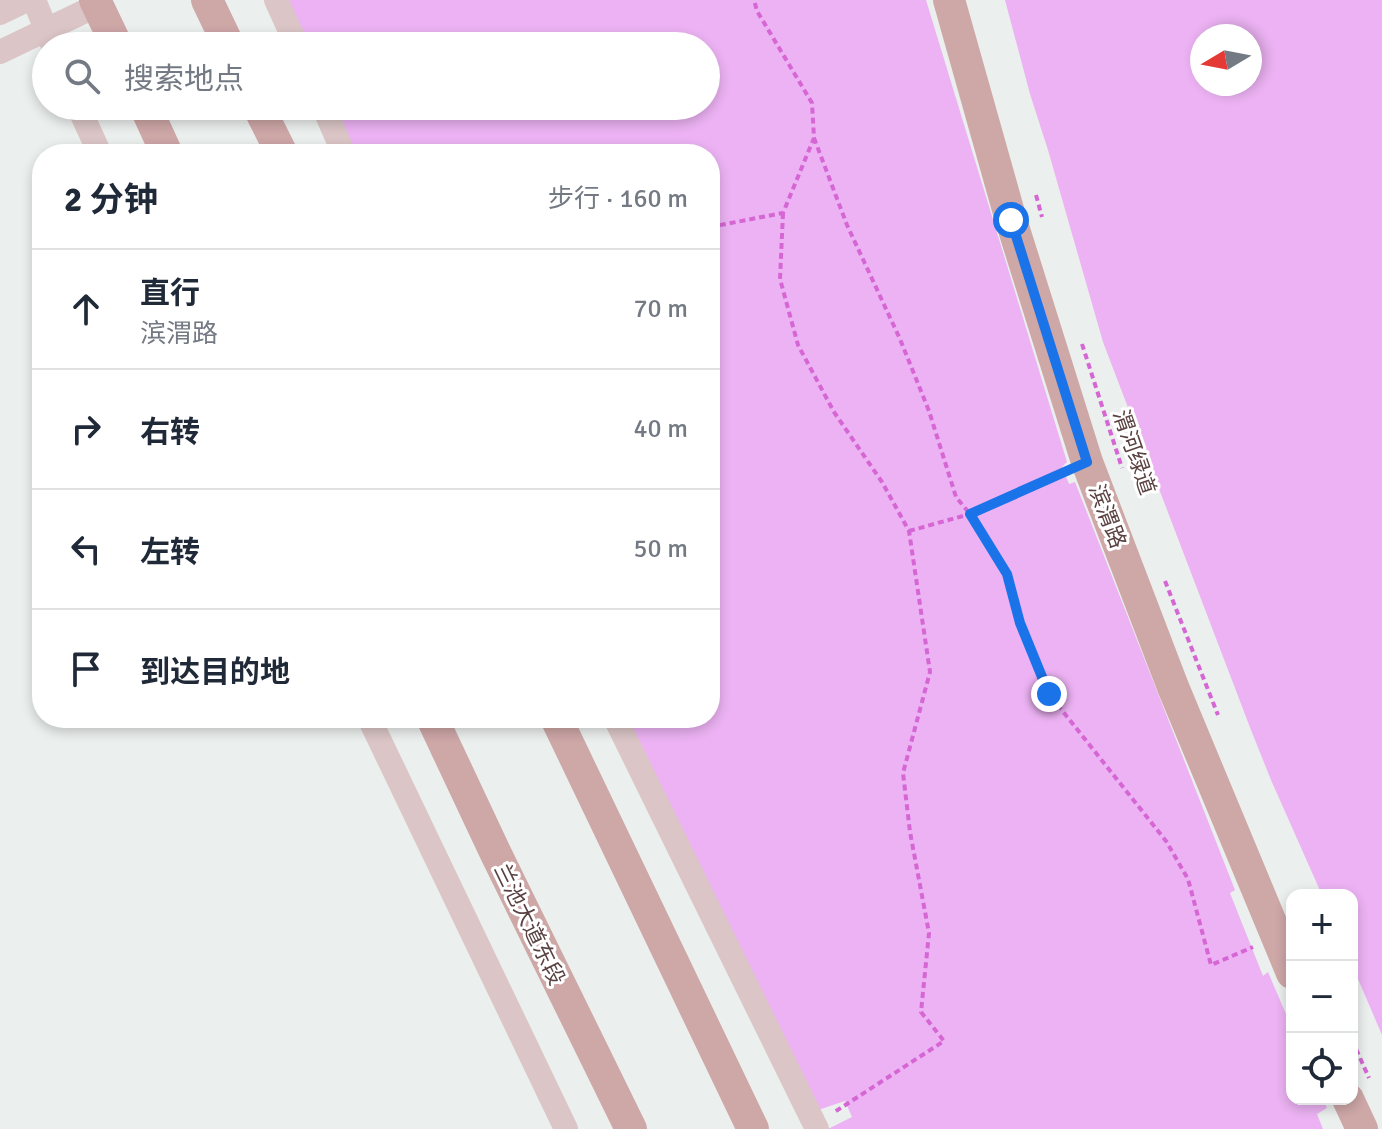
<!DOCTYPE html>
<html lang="zh">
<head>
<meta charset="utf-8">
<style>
  body { margin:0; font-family:Signika,"Noto Sans SC",sans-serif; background:#f2f2f3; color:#1f2937 }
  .controls { position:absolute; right:24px; bottom:24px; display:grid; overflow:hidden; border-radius:16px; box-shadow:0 4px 12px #0003 }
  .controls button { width:72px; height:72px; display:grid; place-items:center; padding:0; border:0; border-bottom:2px solid #e0e1e3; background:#fff; color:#1f2937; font:40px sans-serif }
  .compass { position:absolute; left:1190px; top:24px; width:72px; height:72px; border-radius:50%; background:#fff; box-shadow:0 4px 12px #0003; rotate:260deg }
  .stop { position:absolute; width:24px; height:24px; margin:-18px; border:6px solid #1a73e8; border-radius:50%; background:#fff }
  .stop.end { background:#1a73e8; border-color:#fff; box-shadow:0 2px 8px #0008 }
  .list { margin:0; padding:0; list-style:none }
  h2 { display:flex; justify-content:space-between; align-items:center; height:104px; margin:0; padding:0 32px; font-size:34px }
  h2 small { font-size:26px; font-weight:400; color:#747a83 }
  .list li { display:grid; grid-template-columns:52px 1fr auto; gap:24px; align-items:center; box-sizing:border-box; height:120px; padding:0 32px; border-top:2px solid #e0e1e3 }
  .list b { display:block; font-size:30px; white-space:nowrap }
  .list p { margin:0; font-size:26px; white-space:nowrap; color:#747a83 }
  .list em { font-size:26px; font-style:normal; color:#747a83 }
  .icon { flex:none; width:44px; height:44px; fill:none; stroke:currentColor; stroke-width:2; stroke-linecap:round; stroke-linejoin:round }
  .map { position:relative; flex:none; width:1382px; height:1129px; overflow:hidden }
  .search { position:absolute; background:#fff; box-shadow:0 4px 12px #0003; left:32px; top:32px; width:688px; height:88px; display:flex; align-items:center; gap:20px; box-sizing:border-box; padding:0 28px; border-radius:44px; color:#747a83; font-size:30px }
  .panel { position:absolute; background:#fff; box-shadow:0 4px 12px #0003; left:32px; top:144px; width:688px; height:584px; border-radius:32px }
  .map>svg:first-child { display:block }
  .green { fill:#ecb2f3; fill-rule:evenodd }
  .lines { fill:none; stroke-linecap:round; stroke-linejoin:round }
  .path { stroke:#d566d4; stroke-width:4; stroke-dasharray:6 4; stroke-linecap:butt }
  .minor { stroke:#dbc5c6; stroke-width:24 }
  .major { stroke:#cea7a7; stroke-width:32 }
  .route { stroke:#1a73e8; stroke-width:10 }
  .labels { text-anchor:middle; stroke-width:6; stroke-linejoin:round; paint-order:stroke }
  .street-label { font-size:22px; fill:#5b4242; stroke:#fff }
</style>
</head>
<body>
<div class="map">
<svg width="1382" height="1129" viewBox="0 0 1382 1129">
  <rect width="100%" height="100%" fill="#ebefed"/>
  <g class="green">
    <polygon points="280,0 926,0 1067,462 1062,467 1069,484 1075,482 1235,890 1230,893 1263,976 1268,972 1292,1028 1292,1099 1323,1099 1327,1108 1317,1114 1323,1129 828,1129 852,1117 845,1101 815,1111 627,718 710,718 710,154 354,154 331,106 706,106 706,46 302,46"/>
    <path d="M1005 0H1382V1035L1352 965V895H1322L1271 780 1251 730 1103 342 1048 150 1030 94ZM1202 36H1250V84H1202Z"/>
  </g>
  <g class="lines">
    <g class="path">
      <polyline points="814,138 847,225 900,339 929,411 956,497 970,514 1007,574 1020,623 1049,694 1166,841 1188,879 1211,965 1253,947"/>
      <polyline points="1036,195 1042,217"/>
      <polyline points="783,213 780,279 798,345 834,412 882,482 909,531 930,672 903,773 910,832 929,933 921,1012 944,1041 833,1113"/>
      <polyline points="710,227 783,213 814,138 812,103 757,11 754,0"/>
      <polyline points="1082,344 1122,468"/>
      <polyline points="909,531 970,514 1063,473"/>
      <polyline points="1165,581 1218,715"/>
      <polyline points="1352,1040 1369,1078"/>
    </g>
    <g class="minor">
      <polyline points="34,0 53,46"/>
      <polyline points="276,0 297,46"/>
      <polyline points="0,13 27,0"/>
      <polyline points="0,52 98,5"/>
      <polyline points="78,106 100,154"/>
      <polyline points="323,106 344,154"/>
      <polyline points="369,718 566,1129"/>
      <polyline points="615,718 817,1129"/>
    </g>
    <g class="major">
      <polyline points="95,0 117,46"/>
      <polyline points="207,0 229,46"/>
      <polyline points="949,0 1011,220 1087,462 1173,687 1292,973"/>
      <polyline points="145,106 167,154"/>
      <polyline points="258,106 282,154"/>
      <polyline points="432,718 496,854 631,1129"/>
      <polyline points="556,718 753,1129"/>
      <polyline points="1348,1099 1362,1129"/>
    </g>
  </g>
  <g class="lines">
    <polyline class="route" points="1011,220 1087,462 970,514 1007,574 1020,623 1049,694"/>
  </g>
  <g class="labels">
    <g class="street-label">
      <text transform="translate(1135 452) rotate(71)" y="8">渭河绿道</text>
      <text transform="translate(1108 516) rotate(69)" y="8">滨渭路</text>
      <text transform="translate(530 924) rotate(64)" y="8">兰池大道东段</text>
    </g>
  </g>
</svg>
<div class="controls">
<button>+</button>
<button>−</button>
<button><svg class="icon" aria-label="locate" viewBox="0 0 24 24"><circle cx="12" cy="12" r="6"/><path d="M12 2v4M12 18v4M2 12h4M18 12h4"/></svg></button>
</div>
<svg class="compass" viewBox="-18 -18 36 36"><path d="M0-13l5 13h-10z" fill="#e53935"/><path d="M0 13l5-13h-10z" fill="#747a83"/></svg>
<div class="stop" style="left:1011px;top:220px"></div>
<div class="stop end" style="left:1049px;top:694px"></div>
<div class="search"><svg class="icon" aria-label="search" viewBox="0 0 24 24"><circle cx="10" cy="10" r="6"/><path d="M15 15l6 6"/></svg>搜索地点</div>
<section class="panel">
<h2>2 分钟<small>步行 · 160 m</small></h2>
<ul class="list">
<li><svg class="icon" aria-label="ahead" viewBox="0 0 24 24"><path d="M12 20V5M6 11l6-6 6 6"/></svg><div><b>直行</b><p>滨渭路</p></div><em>70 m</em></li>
<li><svg class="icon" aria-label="right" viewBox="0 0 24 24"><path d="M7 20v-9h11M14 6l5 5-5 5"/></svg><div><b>右转</b></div><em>40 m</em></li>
<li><svg class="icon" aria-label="left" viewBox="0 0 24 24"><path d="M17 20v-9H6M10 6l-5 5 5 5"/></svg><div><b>左转</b></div><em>50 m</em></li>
<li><svg class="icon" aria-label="arrive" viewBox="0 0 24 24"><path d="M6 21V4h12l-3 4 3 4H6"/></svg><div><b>到达目的地</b></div></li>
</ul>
</section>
</div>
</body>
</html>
